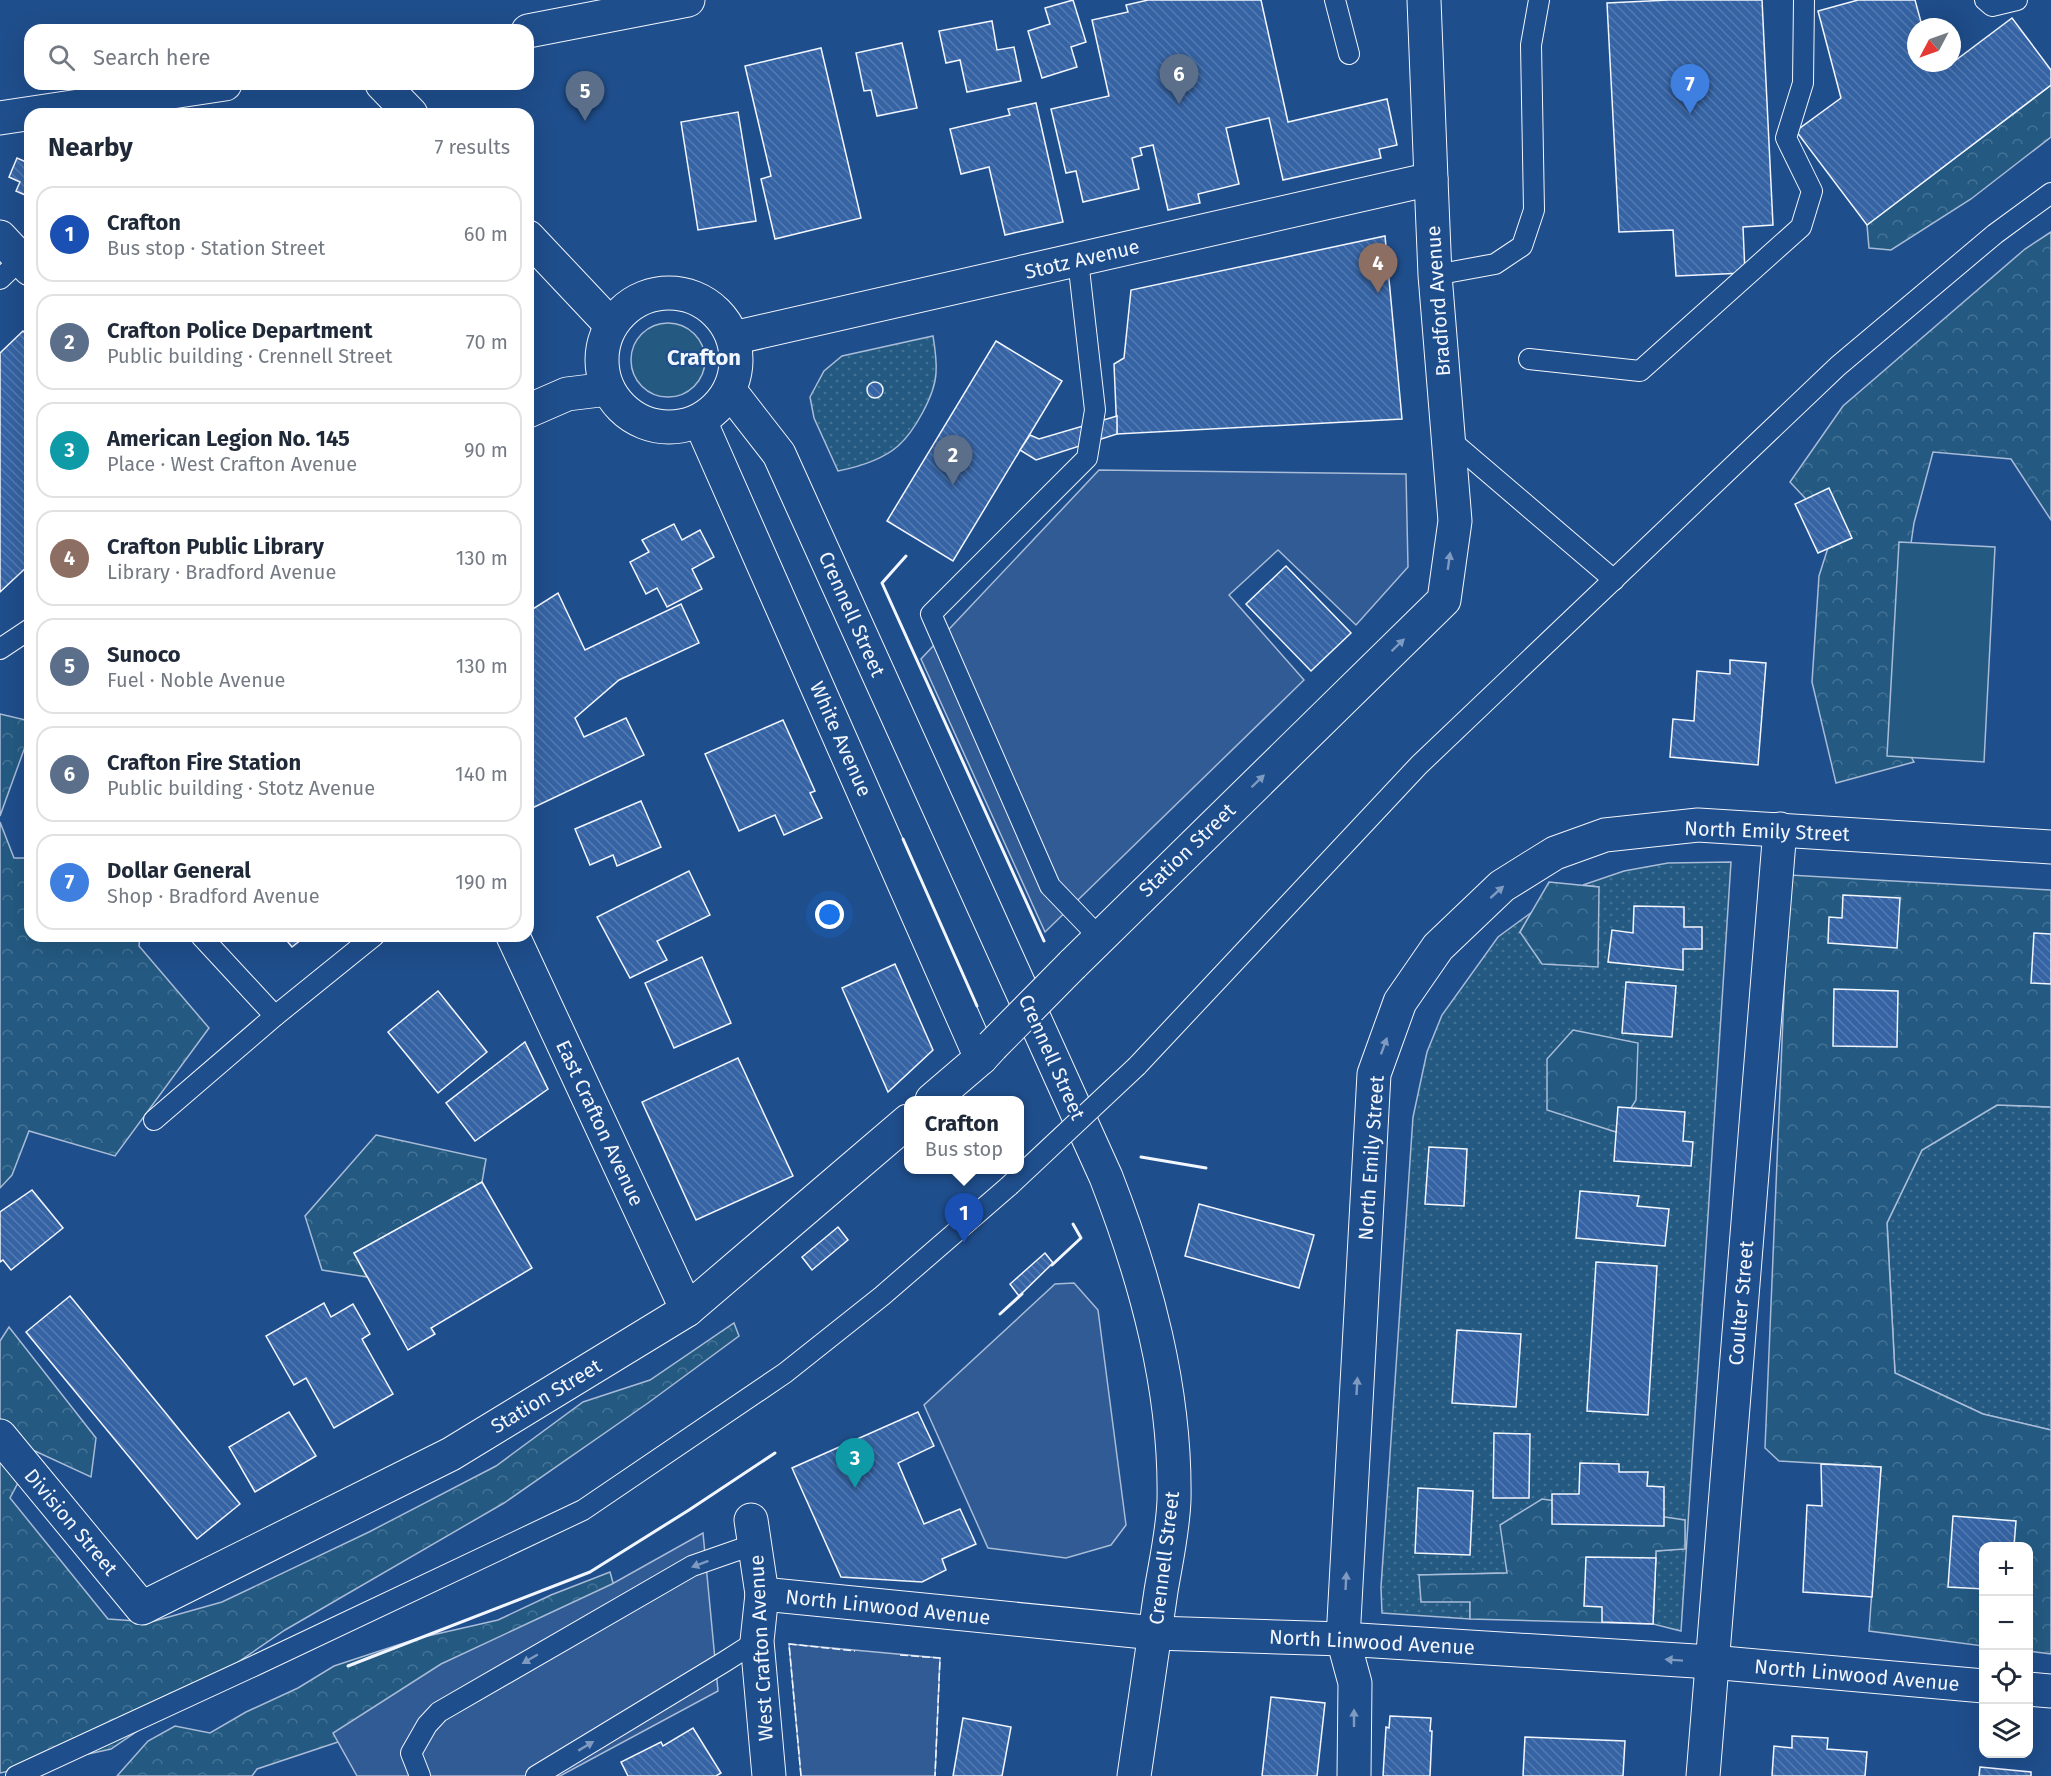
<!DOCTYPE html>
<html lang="en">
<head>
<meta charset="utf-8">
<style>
  body { margin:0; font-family:"Fira Sans",sans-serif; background:#f6f6f7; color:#1f2937 }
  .controls { position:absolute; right:18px; bottom:18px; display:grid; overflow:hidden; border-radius:12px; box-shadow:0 6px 24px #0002 }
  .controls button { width:54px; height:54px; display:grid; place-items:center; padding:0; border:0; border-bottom:2px solid #e0e1e3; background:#fff; color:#1f2937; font:30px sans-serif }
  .compass { position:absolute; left:1907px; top:18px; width:54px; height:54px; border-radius:50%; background:#fff; box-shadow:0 6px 24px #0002; rotate:229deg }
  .you { position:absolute; left:830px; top:915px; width:21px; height:21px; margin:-15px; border:4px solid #fff; border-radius:50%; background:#1a73e8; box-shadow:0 0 0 9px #1a73e833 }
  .badge { display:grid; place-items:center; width:39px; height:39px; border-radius:50%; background:#d93025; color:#fff; font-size:20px; font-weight:700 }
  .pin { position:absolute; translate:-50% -50px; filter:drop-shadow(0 2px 3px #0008) }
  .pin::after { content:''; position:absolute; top:32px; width:21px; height:18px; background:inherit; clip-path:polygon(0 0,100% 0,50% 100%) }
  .popup { position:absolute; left:904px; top:1096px; width:120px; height:78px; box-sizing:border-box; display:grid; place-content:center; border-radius:12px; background:#fff; filter:drop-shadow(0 2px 4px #0005); font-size:20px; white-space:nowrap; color:#747a83 }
  .popup b { font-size:22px; color:#1f2937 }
  .popup::after { content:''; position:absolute; left:50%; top:100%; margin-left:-12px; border:12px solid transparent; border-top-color:#fff }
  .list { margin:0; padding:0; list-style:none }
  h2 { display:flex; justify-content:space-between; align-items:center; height:78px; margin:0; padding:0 24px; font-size:26px }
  h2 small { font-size:20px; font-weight:400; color:#747a83 }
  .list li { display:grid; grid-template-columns:39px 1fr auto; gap:18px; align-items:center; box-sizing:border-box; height:96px; margin:0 12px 12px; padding:0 12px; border:2px solid #e0e1e3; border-radius:18px }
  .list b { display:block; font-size:22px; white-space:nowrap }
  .list p { margin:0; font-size:20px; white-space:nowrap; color:#747a83 }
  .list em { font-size:20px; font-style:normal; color:#747a83 }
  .icon { flex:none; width:33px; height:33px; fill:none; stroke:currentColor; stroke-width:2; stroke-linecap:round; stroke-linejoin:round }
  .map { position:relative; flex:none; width:2051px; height:1776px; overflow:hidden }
  .search { position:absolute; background:#fff; box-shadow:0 6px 24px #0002; left:24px; top:24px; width:510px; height:66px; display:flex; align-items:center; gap:15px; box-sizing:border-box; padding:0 21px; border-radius:18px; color:#747a83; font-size:22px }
  .panel { position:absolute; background:#fff; box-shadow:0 6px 24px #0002; left:24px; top:108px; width:510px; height:834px; border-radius:18px }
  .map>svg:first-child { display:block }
  .grass { fill:url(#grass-dots); stroke:#a8bbd7; stroke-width:1.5 }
  .forest { fill:url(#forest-crowns); stroke:#a8bbd7; stroke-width:1.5 }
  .green { fill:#245a82; stroke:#a8bbd7; stroke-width:1.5 }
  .parking { fill:#305b95; stroke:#a8bbd7; stroke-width:1.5 }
  .building { fill:url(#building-back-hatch); stroke:#f2f6ff; stroke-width:1.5 }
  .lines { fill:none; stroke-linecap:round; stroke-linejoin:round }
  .lane-casing { stroke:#f2f6ff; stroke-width:22 }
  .street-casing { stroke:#f2f6ff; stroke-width:35 }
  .secondary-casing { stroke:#f2f6ff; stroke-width:35 }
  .primary-casing { stroke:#f2f6ff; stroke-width:35 }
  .lane { stroke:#1f4e8c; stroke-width:20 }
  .street { stroke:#1f4e8c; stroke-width:33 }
  .secondary { stroke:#1f4e8c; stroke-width:33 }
  .primary { stroke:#1f4e8c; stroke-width:33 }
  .lane-bridge-casing { stroke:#f2f6ff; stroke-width:22; stroke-linecap:butt }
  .street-bridge-casing { stroke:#f2f6ff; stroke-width:35; stroke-linecap:butt }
  .lane-bridge { stroke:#1f4e8c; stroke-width:20 }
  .street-bridge { stroke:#1f4e8c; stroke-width:33 }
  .fence { stroke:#f2f6ff; stroke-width:1.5; stroke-dasharray:8 3; stroke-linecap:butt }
  .wall { stroke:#f2f6ff; stroke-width:3 }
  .oneway { fill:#7e9ac0 }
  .labels { text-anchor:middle; stroke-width:4.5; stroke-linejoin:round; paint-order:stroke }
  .street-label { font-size:20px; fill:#f2f6ff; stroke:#1f4e8c }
  .quarter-label { font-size:22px; font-weight:bold; fill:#f2f6ff; stroke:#1f4e8c }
</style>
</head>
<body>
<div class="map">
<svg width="2051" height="1776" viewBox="0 0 2051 1776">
  <defs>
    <pattern id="grass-dots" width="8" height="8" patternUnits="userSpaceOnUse" patternTransform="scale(1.5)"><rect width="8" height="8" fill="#245a82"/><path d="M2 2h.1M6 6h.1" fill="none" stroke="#447295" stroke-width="1.8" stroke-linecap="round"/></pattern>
    <pattern id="forest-crowns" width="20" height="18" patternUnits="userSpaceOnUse" patternTransform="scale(1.5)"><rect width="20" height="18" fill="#245a82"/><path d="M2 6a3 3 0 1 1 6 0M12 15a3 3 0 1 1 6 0" fill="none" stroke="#447295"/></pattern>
    <pattern id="building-back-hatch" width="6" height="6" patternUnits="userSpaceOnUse" patternTransform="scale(1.5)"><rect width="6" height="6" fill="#3563a3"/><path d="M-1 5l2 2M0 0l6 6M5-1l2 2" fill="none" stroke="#537ab1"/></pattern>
  </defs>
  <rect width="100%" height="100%" fill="#1f4e8c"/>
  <g class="grass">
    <path d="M933 336C935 348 937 360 936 373 935 395 914 432 898 446 882 460 858 467 838 471L814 418 810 397 824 371 842 356Z"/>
    <polygon points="1731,862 1681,1631 1653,1624 1656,1551 1685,1548 1685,1520 1507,1573 1419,1575 1470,1602 1470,1619 1382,1613 1381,1587 1413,1117 1427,1052 1442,1015 1498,937 1532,912 1520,932 1598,887 1583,885 1624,871 1668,863"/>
    <polygon points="1997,1105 2051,1107 2051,1430 1983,1414 1895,1373 1887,1223 1922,1150"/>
  </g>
  <g class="forest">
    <polygon points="2051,85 2051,137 1971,199 1891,250 1869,248 1867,225"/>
    <polygon points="2051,232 2051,520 2011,459 1933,452 1914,523 1893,666 1890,720 1914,762 1836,783 1812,682 1819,576 1834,529 1790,482 1843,406 2025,249"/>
    <polygon points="0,714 30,721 30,733 0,816"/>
    <polygon points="0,822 14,858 30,858 30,936 140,936 139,946 209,1028 115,1156 29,1131 12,1175 0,1188"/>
    <polygon points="1789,875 2051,890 2051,1107 1997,1105 1922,1150 1887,1223 1895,1373 1983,1414 2051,1430 2051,1654 2029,1651 2028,1546 1984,1546 1983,1646 1869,1631 1881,1467 1779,1461 1765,1448"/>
    <polygon points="1549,882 1599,887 1598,967 1542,964 1520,932"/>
    <polygon points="1573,1030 1638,1043 1636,1100 1616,1132 1547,1110 1547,1059"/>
    <polygon points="376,1135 486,1159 482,1182 354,1253 367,1277 322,1270 305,1216"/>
    <polygon points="734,1323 739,1336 648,1403 504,1503 285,1630 111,1749 0,1773 0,1341 9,1327 96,1438 91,1477 35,1451 10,1498 108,1619 151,1622 222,1602 369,1532 496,1466 583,1402 650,1380"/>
    <polygon points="1542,1499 1685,1520 1685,1549 1656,1551 1653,1624 1470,1619 1470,1602 1421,1602 1419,1575 1507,1573 1500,1525"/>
    <polygon points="610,1572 615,1590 338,1742 257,1769 252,1776 117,1776 148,1741 175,1726 210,1733 246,1712 298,1688 334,1666 419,1638 498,1620 551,1595"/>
  </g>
  <g class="green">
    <circle cx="668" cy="360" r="37"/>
    <polygon points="1899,542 1995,547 1984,762 1887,756"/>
  </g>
  <g class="parking">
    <polygon points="1099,470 1406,474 1408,567 1356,625 1278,550 1229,595 1304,680 1045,932 921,659"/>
    <polygon points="1074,1283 1098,1310 1126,1525 1111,1545 1066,1558 988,1548 924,1405 1055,1284"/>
    <polygon points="703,1533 718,1691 560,1776 357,1776 333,1733 441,1664 612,1584"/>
    <polygon points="789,1644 940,1658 935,1776 801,1776"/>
  </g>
  <g class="building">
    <polygon points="1073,0 1086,42 1071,47 1077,67 1042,78 1028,31 1050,24 1045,8"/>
    <polygon points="1148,0 1261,0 1288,122 1387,99 1397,145 1379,149 1381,158 1283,180 1269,118 1226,128 1239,184 1198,194 1200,203 1168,210 1153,145 1140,148 1142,155 1132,158 1139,189 1083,202 1076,171 1066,173 1051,109 1109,96 1092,20 1128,12 1126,5"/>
    <polygon points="1669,0 1762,0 1773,225 1743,227 1745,273 1676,276 1673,230 1619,232 1607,3"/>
    <polygon points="1858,0 1915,0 1921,22 1925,27 1916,27 1916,63 1952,63 2012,18 2051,70 2051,85 1867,225 1796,131 1841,98 1818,11"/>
    <polygon points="992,21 997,50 1014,47 1021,81 967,92 960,60 946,63 939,31"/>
    <polygon points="902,43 917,108 877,116 871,90 864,91 856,53"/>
    <polygon points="821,48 861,218 775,239 761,179 771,176 745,66"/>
    <polygon points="1036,103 1063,222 1005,235 989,167 961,174 950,129 1010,115 1008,109"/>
    <polygon points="738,112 756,221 698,230 681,122"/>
    <polygon points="30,152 30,197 16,191 20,182 9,177 17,158 26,162"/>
    <polygon points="1385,236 1402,419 1117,434 1114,364 1124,358 1131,290"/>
    <polygon points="23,331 30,338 30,564 0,592 0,353"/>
    <polygon points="996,341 1062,381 953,561 887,521"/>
    <circle cx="875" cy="390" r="8"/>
    <polygon points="1117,416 1117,434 1036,460 1020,450 1030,435 1039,439"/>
    <polygon points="1829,488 1852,538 1818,553 1795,504"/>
    <polygon points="674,524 682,540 700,530 714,557 692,569 702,589 667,607 657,588 646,594 630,562 649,552 642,540"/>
    <polygon points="1286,566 1351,633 1311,671 1246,604"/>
    <polygon points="558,593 585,650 681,604 699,643 619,680 575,718 584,737 626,718 644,755 528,810 528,612"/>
    <polygon points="1730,660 1766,663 1758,765 1670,757 1673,719 1694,721 1697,671 1730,674"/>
    <polygon points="783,720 815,791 810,793 822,818 784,835 775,815 739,831 705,754"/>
    <polygon points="641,801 661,847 617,866 613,855 590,865 575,829"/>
    <polygon points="689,871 710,915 657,941 667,960 630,978 597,917"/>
    <polygon points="1843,895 1900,898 1897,948 1828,943 1829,917 1842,918"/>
    <polygon points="1634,906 1684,907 1684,927 1702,927 1702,949 1683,949 1683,970 1608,962 1612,930 1633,933"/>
    <polygon points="2034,933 2051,934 2051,984 2031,983"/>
    <polygon points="283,936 306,936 292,947"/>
    <polygon points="702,957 731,1023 674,1048 645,983"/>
    <polygon points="895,964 933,1050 888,1092 842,988"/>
    <polygon points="1626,982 1676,986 1672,1037 1622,1033"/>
    <polygon points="1834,989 1898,991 1897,1047 1833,1046"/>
    <polygon points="438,991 487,1052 438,1093 388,1032"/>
    <polygon points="525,1042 548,1089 475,1141 446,1103"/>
    <polygon points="738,1058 793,1176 696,1220 642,1102"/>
    <polygon points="1618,1107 1685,1112 1683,1141 1693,1142 1691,1166 1614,1161"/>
    <polygon points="1429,1147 1467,1149 1464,1206 1425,1204"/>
    <polygon points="482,1182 532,1268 431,1328 435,1334 408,1350 354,1253"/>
    <polygon points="32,1190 63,1228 11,1270 3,1260 0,1262 0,1212"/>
    <polygon points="1580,1191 1639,1196 1637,1206 1669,1209 1665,1246 1576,1238"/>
    <polygon points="1199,1204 1314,1235 1299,1288 1185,1256"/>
    <polygon points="838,1227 848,1240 812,1270 802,1257"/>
    <polygon points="1045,1253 1053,1263 1019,1296 1010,1284"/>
    <polygon points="1596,1262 1657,1266 1648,1415 1587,1411"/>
    <polygon points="70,1296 240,1504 197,1539 26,1332"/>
    <polygon points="324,1303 331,1317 353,1304 370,1334 362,1339 393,1394 334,1428 306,1378 294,1385 266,1336"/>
    <polygon points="1457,1330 1521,1334 1516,1407 1452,1403"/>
    <polygon points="289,1412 316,1456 255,1492 229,1447"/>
    <polygon points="918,1412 934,1446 898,1463 924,1524 960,1509 976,1544 942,1559 946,1570 922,1582 841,1577 792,1468"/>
    <polygon points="1494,1433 1530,1434 1529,1498 1493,1498"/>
    <polygon points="1580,1463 1619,1464 1619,1472 1648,1472 1647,1486 1664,1487 1664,1526 1552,1524 1552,1494 1579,1494"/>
    <polygon points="1821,1464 1881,1467 1872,1597 1803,1592 1807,1505 1822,1506"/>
    <polygon points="1418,1488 1473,1491 1470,1555 1415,1553"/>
    <polygon points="1953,1516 2016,1521 2014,1546 1984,1546 1984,1589 1948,1587"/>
    <polygon points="1586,1557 1656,1558 1653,1624 1602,1622 1602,1607 1584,1606"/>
    <polygon points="1271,1697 1325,1703 1317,1776 1262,1776"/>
    <polygon points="1390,1716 1431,1718 1430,1731 1432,1731 1430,1776 1383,1776 1386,1727 1389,1728"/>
    <polygon points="963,1718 1011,1727 1002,1776 953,1776"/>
    <polygon points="693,1728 721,1773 716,1776 628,1776 621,1762 661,1742 663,1746"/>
    <polygon points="1792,1736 1828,1738 1827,1749 1867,1752 1865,1776 1772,1776 1774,1746 1792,1748"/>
    <polygon points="1525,1737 1625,1741 1623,1776 1523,1776"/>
    <polygon points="1980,1767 2031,1772 2031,1776 1979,1776"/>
  </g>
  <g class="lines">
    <g class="lane-casing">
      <g id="lane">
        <polyline points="1335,0 1349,54"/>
        <polyline points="1985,0 1992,6 2017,0"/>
        <polyline points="1078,260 1095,410 1087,458 931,614 1050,886 1099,937"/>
        <polyline points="1435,275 1495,264 1522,246 1534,210 1531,45 1539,0"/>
        <polyline points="0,279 21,259"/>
        <polyline points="1529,359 1640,371 1801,227 1812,191 1786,138 1803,83 1804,0"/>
        <polyline points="1448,438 1614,580"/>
        <polyline points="0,649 30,629"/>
        <polyline points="201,936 275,1016 374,936"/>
        <polyline points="1137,1066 1419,765 1838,366 1995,234 2051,193"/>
        <polyline points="154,1120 275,1016"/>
        <polyline points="16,1776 256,1665 583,1510 785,1373 882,1296 1009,1186"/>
        <polyline points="420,1776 411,1753 427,1725 439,1712 692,1566 755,1544"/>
        <polyline points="536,1776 724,1662 757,1641"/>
      </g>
    </g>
    <g class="street-casing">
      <g id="street">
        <polyline points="382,84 411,114"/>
        <polyline points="0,237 30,269"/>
        <polyline points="528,237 610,324"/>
        <polyline points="528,411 567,394 608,389"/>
        <polyline points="700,421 981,1058"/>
        <polyline points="513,936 687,1310"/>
        <polyline points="1072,965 1444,600 1455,521 1435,275 1431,179"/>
        <polyline points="932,1100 981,1058 992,1046"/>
        <polyline points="0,1436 142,1608 451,1454 687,1310 908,1121"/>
        <polyline points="751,1520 762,1594 757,1641 769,1776"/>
        <polyline points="762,1594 1155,1633"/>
        <polyline points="1343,1639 1355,1683 1354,1776"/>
        <polyline points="1703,1776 1780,829"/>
      </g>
    </g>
    <g class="secondary-casing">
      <g id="secondary">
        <circle cx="669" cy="360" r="67"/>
        <polyline points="733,338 1431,179 1424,0"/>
        <path d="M730 391 779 454 1106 1177C1146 1280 1176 1389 1174 1500 1173 1530 1166 1561 1161 1591 1152 1653 1143 1714 1134 1776"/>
        <polyline points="1155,1633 1343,1639 1711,1662 1984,1686"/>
        <polyline points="1343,1639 1374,1074 1400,1002 1438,947 1502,886 1555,853 1605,835 1698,825 2051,847"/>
        <polyline points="2028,1689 2051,1691"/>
      </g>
    </g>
    <g class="primary-casing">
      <g id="primary">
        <polyline points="528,31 688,0"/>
        <polyline points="0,118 225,84"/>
      </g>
    </g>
    <use href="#lane" class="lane"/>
    <use href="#street" class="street"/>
    <use href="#secondary" class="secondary"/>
    <use href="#primary" class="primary"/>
    <g class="lane-bridge-casing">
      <polyline id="lane-bridge" points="1009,1186 1137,1066"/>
    </g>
    <g class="street-bridge-casing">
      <polyline id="street-bridge" points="992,1046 1072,965"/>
    </g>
    <use href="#lane-bridge" class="lane-bridge"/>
    <use href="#street-bridge" class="street-bridge"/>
    <g class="fence">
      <polyline points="900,1655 940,1658 935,1776"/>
      <polyline points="801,1776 789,1644 855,1651"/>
    </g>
    <g class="wall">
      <polyline points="906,556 882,583 1044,941"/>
      <polyline points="903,839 977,1006"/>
      <polyline points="1141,1157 1206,1168"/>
      <polyline points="1052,1265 1081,1238 1073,1224"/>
      <polyline points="1000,1314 1022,1294"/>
      <polyline points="348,1666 590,1572 689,1510 775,1453"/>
    </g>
  </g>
  <defs><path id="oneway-solid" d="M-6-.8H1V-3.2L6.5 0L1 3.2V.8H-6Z" transform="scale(1.5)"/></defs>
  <g class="oneway">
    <use href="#oneway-solid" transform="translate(1449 561) rotate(-82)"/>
    <use href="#oneway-solid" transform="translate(1398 645) rotate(-44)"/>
    <use href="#oneway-solid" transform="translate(1258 781) rotate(-44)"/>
    <use href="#oneway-solid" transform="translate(1497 892) rotate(-42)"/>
    <use href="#oneway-solid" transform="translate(1384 1046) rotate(-70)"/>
    <use href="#oneway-solid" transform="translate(1357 1386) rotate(-87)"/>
    <use href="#oneway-solid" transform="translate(700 1564) rotate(159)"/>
    <use href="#oneway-solid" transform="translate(1346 1581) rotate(-87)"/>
    <use href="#oneway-solid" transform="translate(530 1659) rotate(150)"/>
    <use href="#oneway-solid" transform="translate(1674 1660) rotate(-176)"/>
    <use href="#oneway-solid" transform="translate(1354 1718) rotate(-90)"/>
    <use href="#oneway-solid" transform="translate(586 1746) rotate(-31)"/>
  </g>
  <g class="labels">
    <g class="street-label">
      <text transform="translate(1082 259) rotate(-13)" y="7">Stotz Avenue</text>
      <text transform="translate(1438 301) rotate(-94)" y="7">Bradford Avenue</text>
      <text transform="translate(852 614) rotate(66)" y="7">Crennell Street</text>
      <text transform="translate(841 739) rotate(66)" y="7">White Avenue</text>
      <text transform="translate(1767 831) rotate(2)" y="7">North Emily Street</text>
      <text transform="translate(1187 850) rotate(-44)" y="7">Station Street</text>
      <text transform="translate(1052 1057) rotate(66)" y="7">Crennell Street</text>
      <text transform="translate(600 1123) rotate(65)" y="7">East Crafton Avenue</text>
      <text transform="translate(1371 1158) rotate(-86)" y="7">North Emily Street</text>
      <text transform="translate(1741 1303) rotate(-85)" y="7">Coulter Street</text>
      <text transform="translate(546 1396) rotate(-31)" y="7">Station Street</text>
      <text transform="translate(71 1522) rotate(50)" y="7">Division Street</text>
      <text transform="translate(1164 1558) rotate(-83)" y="7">Crennell Street</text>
      <text transform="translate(888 1607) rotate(6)" y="7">North Linwood Avenue</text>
      <text transform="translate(1372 1642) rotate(3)" y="7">North Linwood Avenue</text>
      <text transform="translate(761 1648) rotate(-93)" y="7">West Crafton Avenue</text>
      <text transform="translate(1857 1675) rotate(5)" y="7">North Linwood Avenue</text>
    </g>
    <g class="quarter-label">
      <text x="704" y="365">Crafton</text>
    </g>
  </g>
</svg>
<div class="controls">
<button>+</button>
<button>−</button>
<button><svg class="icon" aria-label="locate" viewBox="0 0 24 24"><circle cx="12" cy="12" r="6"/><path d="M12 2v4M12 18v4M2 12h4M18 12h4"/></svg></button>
<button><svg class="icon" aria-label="layers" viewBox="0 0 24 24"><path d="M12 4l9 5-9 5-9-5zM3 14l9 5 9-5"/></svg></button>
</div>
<svg class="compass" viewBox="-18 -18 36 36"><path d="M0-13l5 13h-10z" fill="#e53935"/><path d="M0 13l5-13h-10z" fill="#747a83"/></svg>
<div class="you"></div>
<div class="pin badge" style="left:964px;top:1243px;background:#1a4fb4">1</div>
<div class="popup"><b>Crafton</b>Bus stop</div>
<div class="pin badge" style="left:953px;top:485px;background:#5c6f8a">2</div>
<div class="pin badge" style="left:855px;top:1488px;background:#0f9aa8">3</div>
<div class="pin badge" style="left:1378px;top:293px;background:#8d6e63">4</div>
<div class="pin badge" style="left:585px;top:121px;background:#5c6f8a">5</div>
<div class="pin badge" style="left:1179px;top:104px;background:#5c6f8a">6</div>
<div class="pin badge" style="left:1690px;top:114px;background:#3f7fe0">7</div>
<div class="search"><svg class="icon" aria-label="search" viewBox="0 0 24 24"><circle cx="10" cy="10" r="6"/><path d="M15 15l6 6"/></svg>Search here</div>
<section class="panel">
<h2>Nearby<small>7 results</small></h2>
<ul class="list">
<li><span class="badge" style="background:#1a4fb4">1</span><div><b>Crafton</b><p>Bus stop · Station Street</p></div><em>60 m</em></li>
<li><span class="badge" style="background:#5c6f8a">2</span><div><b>Crafton Police Department</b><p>Public building · Crennell Street</p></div><em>70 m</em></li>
<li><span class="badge" style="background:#0f9aa8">3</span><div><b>American Legion No. 145</b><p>Place · West Crafton Avenue</p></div><em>90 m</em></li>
<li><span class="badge" style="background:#8d6e63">4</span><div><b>Crafton Public Library</b><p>Library · Bradford Avenue</p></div><em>130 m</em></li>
<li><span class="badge" style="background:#5c6f8a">5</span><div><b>Sunoco</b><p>Fuel · Noble Avenue</p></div><em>130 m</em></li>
<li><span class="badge" style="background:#5c6f8a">6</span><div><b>Crafton Fire Station</b><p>Public building · Stotz Avenue</p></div><em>140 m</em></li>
<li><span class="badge" style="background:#3f7fe0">7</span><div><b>Dollar General</b><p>Shop · Bradford Avenue</p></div><em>190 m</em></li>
</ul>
</section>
</div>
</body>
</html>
